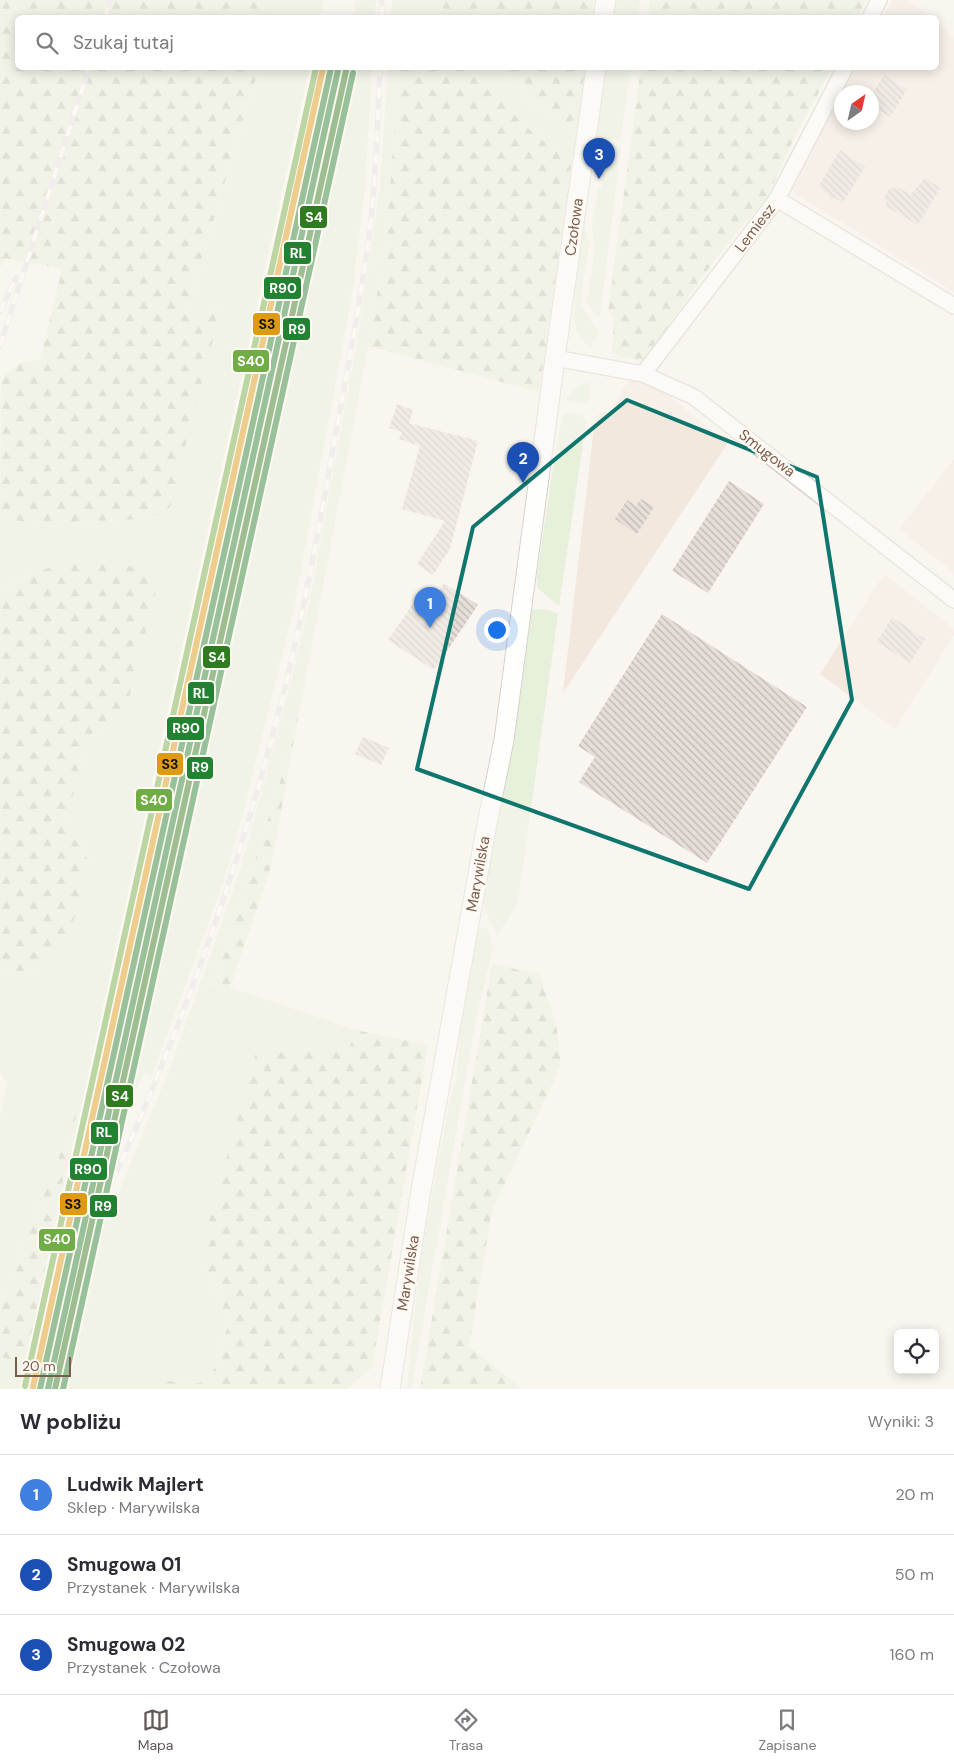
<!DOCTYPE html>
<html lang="pl">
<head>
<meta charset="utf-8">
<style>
  body { margin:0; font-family:"DM Sans",sans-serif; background:#f2f2f3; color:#2b2b33 }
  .controls { position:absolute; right:15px; bottom:15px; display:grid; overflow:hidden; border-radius:8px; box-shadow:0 2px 12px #0003 }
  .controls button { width:45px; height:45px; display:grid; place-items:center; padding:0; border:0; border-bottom:1px solid #e1e1e2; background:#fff; color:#2b2b33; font:25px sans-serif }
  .compass { position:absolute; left:834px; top:85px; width:45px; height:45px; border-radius:50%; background:#fff; box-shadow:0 2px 12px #0003; rotate:34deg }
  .scale { position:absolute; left:15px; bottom:12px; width:56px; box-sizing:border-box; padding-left:5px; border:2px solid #7a5c4d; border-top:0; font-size:14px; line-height:18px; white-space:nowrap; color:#7a5c4d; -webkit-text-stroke:4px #fffaf3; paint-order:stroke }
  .you { position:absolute; left:496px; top:629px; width:18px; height:18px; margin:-12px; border:4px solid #fff; border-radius:50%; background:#1a73e8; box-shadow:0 0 0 8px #1a73e833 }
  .badge { display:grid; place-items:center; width:32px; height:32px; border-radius:50%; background:#625958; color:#fff; font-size:16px; font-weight:700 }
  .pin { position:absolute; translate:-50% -41px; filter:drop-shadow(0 1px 2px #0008) }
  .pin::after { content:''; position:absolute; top:26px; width:18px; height:15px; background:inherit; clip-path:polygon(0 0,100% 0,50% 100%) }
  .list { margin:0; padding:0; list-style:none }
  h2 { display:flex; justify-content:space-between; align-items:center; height:65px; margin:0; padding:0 20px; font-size:21px }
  h2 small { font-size:16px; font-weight:400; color:#7c7c81 }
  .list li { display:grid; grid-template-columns:32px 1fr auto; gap:15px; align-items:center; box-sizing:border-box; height:80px; padding:0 20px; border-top:1px solid #e1e1e2 }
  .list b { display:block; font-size:19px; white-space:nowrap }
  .list p { margin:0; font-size:16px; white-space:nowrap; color:#7c7c81 }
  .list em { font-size:16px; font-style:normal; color:#7c7c81 }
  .icon { flex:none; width:28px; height:28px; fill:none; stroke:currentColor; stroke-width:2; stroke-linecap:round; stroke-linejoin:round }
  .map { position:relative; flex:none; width:954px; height:1389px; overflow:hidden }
  .search { position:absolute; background:#fff; box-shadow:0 2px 12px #0003; left:15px; right:15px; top:15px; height:55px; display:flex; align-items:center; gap:12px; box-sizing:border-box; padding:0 18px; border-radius:8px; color:#7c7c81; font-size:19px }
  .sheet { height:305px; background:#fff }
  nav { display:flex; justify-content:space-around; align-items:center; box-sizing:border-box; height:70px; border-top:1px solid #e1e1e2; background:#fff; font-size:14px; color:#7c7c81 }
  nav a { display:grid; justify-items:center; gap:2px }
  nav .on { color:#625958 }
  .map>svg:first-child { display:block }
  .residential { fill:#f2e8de }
  .green { fill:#e7f0db }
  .forest { fill:url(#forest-firs) }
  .building { fill:url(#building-back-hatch) }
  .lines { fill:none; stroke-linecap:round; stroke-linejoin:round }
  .minor-casing { stroke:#d7d1cb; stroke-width:18 }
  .tertiary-casing { stroke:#d7d1cb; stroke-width:21 }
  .minor { stroke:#fefefd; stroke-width:15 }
  .tertiary { stroke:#fefefd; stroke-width:19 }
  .rail-casing { stroke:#e6e3e7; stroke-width:5.5 }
  .rail { stroke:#fffaf3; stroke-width:4; stroke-dasharray:11; stroke-linecap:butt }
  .rail-1-casing { stroke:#fffaf3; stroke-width:10 }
  .rail-2-casing { stroke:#fffaf3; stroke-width:10 }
  .rail-3-casing { stroke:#fffaf3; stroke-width:10 }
  .rail-4-casing { stroke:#fffaf3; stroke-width:10 }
  .rail-5-casing { stroke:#fffaf3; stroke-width:10 }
  .rail-6-casing { stroke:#fffaf3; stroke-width:10 }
  .rail-1 { stroke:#238132; stroke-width:6 }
  .rail-2 { stroke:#238132; stroke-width:6 }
  .rail-3 { stroke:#de9a13; stroke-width:6 }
  .rail-4 { stroke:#2f7b20; stroke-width:6 }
  .rail-5 { stroke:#70ad46; stroke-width:6 }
  .rail-6 { stroke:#238132; stroke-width:6 }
  .marked { fill:none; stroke:#0f766e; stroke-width:4; stroke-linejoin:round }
  .labels { text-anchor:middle; stroke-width:5; stroke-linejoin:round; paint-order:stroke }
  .street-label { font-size:15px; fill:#7a5c4d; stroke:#fffaf3 }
  .line-badge { stroke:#fffaf3; stroke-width:2 }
  .badge-label { font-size:14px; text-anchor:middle; font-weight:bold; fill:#fff }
  .pale-badge-label { font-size:14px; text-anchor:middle; font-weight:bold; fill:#111 }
</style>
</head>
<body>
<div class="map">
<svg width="954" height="1389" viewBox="0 0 954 1389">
  <defs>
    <pattern id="forest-firs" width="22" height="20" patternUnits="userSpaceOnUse" patternTransform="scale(1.25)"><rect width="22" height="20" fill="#e7f0db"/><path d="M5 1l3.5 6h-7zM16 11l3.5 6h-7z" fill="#c0c6b4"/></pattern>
    <pattern id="building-back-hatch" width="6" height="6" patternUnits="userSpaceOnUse" patternTransform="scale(1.25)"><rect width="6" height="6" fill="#e6ded7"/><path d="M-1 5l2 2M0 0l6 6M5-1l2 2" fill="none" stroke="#bfb7b1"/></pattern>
  </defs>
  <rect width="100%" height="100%" fill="#f9f5f0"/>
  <g class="residential">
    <polygon points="893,0 907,0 930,17 883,17"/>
    <polygon points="937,23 954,37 954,292 789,190 841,94 842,122 872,122 872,92 842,92 856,68 936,68"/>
    <polygon points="629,379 663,390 727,444 563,693 595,419 600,413 610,412"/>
    <polygon points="954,459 954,573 899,529"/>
    <polygon points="884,574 954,629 954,635 895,729 820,674"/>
  </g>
  <g class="green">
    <polygon points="279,0 324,0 320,17 274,18"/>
    <polygon points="356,0 376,0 375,17 353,17"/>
    <polygon points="392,0 428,0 450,17 405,18 403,16 402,17 391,18"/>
    <polygon points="617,0 640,0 638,17 614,17"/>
    <path d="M259 68H309L45 1271 76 1115 0 1308V1116L8 1084 0 1072V973L33 970 89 861 67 827C73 795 75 758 97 731 104 721 117 714 127 706L30 574 5 587 0 586V513L8 518 29 524 140 519 160 515 219 312 187 310Z"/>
    <polygon points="342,68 372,68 365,186 353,289 295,602 244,810 223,883 152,1076 144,1073 98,1178 122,1063 312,211"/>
    <polygon points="388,68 399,68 386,241 368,346 300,708 278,789 212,990 230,987 356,1030 348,1051 200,1252 229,1323 210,1381 184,1385 160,1378 156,1389 50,1389 88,1218 102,1225 120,1189 168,1073 214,946 243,861 293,674 312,589 357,343 380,187"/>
    <polygon points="466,68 502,68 532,102 571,127 583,85 572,160 535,135"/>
    <polygon points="607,68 631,68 620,140 605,138 593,161"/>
    <polygon points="609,144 621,146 600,316 595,315 587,302 595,247 592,226 598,189 601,189 603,171 600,169 600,163"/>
    <path d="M584 224 589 245 580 303 597 330 596 340 593 342 592 349C587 344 581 340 578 334 569 316 581 247 584 224Z"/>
    <path d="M590 383 588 401 585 404 566 401C570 390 578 383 590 383Z"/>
    <polygon points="563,413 582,415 586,423 559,606 537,587 537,575 554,462"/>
    <polygon points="532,609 549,610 558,614 518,902 497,936 482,904 522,684"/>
    <polygon points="487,927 493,947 476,1019 411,1389 407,1389 420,1261 448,1108 457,1076 460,1028 478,929"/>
    <polygon points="32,1335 20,1389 0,1389 0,1357 19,1361"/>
  </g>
  <g class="forest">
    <polygon points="0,0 279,0 274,17 18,18 18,68 259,68 187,309 220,312 170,507 160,515 140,519 29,524 8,518 0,513 1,379 20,363 40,359 62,269 5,258 0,268"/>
    <polygon points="428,0 594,0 592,17 450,17"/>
    <polygon points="650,0 866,0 857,17 648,17"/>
    <polygon points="399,68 466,68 535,135 572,160 539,392 368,346 386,241"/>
    <polygon points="502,68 585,68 583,85 571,127 532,102"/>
    <polygon points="641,68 832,68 796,134 767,198 716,258 643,362 612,354 614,317 608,311"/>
    <polygon points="111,560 160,576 127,706 97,730 82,757 77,775 67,827 89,861 69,937 33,970 0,973 0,586 5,587 30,574 61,564"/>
    <polygon points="300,708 271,867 230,987 212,991 278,789"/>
    <polygon points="492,964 539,974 556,1023 561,1065 492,1211 469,1346 522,1389 420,1389"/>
    <polygon points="356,1030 428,1045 372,1367 347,1389 156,1389 159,1378 184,1385 210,1381 229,1323 200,1252 256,1053 348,1051"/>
    <polygon points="77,1111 32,1335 19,1361 0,1357 0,1308"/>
  </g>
  <g class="building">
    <polygon points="884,75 907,90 890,117 873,106 872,102 872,95"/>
    <polygon points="840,150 865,167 843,203 835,198 830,199 829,194 818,187"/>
    <polygon points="925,178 940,188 918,225 887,207 884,197 889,189 899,188 911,195"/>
    <polygon points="397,404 413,410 409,423 478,441 450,549 433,575 417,564 445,521 402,509 420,446 399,439 402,432 389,428"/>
    <polygon points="729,481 764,504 708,593 672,571"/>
    <polygon points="641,499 654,507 637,534 615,519 627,500 636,506"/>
    <polygon points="444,583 478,605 434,670 388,640 414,602 426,610"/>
    <polygon points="662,614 807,707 707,863 579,782 595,757 578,746"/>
    <polygon points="892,617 925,639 910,663 877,642"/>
    <polygon points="363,737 389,748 381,765 355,754"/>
  </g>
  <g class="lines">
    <g class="minor-casing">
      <g id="minor">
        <polyline points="870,18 879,0"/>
        <polyline points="777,199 954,306"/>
        <polyline points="555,358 643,374 694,397 954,600"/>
        <polyline points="643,374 777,199 845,68"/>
      </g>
    </g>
    <g class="tertiary-casing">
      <g id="tertiary">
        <polyline points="603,18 606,0"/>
        <polyline points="390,1389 421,1190 487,824 504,740 555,358 596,68"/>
      </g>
    </g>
    <use href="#minor" class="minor"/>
    <use href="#tertiary" class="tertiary"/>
    <g class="rail-casing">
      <g id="rail">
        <polyline points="105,18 110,0"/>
        <polyline points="382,18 382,0"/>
        <polyline points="0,312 16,277"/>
        <polyline points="0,346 89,68"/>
        <path d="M94 1222C175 1047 242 866 287 679 306 601 320 522 334 443 347 372 361 301 370 229 376 176 378 122 380 68"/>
      </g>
    </g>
    <use href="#rail" class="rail"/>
    <g class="rail-1-casing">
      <polyline id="rail-1" points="40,1389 331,68"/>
    </g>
    <g class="rail-2-casing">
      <polyline id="rail-2" points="48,1389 338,70"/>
    </g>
    <g class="rail-3-casing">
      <polyline id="rail-3" points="33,1387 323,68"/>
    </g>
    <g class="rail-4-casing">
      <polyline id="rail-4" points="55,1389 346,71"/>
    </g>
    <g class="rail-5-casing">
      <polyline id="rail-5" points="25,1386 316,68"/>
    </g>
    <g class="rail-6-casing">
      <polyline id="rail-6" points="63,1389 353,73"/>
    </g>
    <use href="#rail-1" class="rail-1"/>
    <use href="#rail-2" class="rail-2"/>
    <use href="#rail-3" class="rail-3"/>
    <use href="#rail-4" class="rail-4"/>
    <use href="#rail-5" class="rail-5"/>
    <use href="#rail-6" class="rail-6"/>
  </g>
  <path d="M0 0H954V1389H0ZM627 400 817 477 852 700 749 889 417 769 473 527Z" fill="#f9f5f0" fill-opacity=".55" fill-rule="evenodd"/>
  <path class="marked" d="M627 400 817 477 852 700 749 889 417 769 473 527Z"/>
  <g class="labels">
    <g class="street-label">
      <text transform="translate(574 227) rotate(-82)" y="5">Czołowa</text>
      <text transform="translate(755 228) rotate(-53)" y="5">Lemiesz</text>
      <text transform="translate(767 453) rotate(38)" y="5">Smugowa</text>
      <text transform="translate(478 874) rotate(-80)" y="5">Marywilska</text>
      <text transform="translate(408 1273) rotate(-81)" y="5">Marywilska</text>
    </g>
  </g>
  <g class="line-badge">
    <rect x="299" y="205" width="29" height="24" rx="5" fill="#2f7b20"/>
    <rect x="283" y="241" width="29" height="24" rx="5" fill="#238132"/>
    <rect x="263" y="276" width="39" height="24" rx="5" fill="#238132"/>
    <rect x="252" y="312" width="29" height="24" rx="5" fill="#de9a13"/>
    <rect x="282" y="317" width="29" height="24" rx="5" fill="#238132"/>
    <rect x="232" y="349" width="38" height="24" rx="5" fill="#70ad46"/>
    <rect x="202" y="645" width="29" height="24" rx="5" fill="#2f7b20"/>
    <rect x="187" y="681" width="28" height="24" rx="5" fill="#238132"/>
    <rect x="166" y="716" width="39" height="25" rx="5" fill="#238132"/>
    <rect x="156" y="752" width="28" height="24" rx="5" fill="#de9a13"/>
    <rect x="186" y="756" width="28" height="24" rx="5" fill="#238132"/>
    <rect x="135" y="788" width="38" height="24" rx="5" fill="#70ad46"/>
    <rect x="105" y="1084" width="29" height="24" rx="5" fill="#2f7b20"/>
    <rect x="90" y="1121" width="29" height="24" rx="5" fill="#238132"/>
    <rect x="69" y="1157" width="39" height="24" rx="5" fill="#238132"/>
    <rect x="59" y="1192" width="29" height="24" rx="5" fill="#de9a13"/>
    <rect x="89" y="1194" width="29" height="24" rx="5" fill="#238132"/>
    <rect x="38" y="1228" width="38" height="24" rx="5" fill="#70ad46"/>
  </g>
  <g class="badge-label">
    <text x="314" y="222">S4</text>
    <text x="298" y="258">RL</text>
    <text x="283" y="293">R90</text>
    <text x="297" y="334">R9</text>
    <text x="251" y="366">S40</text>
    <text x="217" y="662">S4</text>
    <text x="201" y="698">RL</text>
    <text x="186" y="733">R90</text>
    <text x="200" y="772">R9</text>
    <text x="154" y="805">S40</text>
    <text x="120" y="1101">S4</text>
    <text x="104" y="1137">RL</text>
    <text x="88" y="1174">R90</text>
    <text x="103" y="1211">R9</text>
    <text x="57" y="1244">S40</text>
  </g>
  <g class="pale-badge-label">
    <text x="267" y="329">S3</text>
    <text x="170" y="769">S3</text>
    <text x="73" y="1209">S3</text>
  </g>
</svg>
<div class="controls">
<button><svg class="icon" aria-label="locate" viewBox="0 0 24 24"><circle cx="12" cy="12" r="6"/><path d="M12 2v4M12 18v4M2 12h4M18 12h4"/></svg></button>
</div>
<svg class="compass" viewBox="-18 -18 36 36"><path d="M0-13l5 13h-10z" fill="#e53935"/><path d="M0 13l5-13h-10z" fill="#7c7c81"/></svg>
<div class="scale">20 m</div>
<div class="you"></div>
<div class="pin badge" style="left:430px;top:628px;background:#3f7fe0">1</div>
<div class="pin badge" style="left:523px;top:483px;background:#1a4fb4">2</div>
<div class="pin badge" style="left:599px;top:179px;background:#1a4fb4">3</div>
<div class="search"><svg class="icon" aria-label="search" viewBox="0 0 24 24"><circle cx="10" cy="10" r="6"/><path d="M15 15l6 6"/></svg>Szukaj tutaj</div>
</div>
<section class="sheet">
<h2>W pobliżu<small>Wyniki: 3</small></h2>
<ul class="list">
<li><span class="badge" style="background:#3f7fe0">1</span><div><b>Ludwik Majlert</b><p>Sklep · Marywilska</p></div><em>20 m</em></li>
<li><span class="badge" style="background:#1a4fb4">2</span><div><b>Smugowa 01</b><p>Przystanek · Marywilska</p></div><em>50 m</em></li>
<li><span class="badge" style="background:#1a4fb4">3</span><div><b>Smugowa 02</b><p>Przystanek · Czołowa</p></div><em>160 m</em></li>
</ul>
</section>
<nav>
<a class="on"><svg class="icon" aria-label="map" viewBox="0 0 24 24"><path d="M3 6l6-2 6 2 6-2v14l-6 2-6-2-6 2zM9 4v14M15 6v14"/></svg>Mapa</a>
<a><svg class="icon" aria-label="directions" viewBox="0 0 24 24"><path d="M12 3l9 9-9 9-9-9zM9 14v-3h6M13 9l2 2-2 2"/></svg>Trasa</a>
<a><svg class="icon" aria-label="saved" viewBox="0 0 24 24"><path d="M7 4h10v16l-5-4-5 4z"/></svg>Zapisane</a>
</nav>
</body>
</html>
